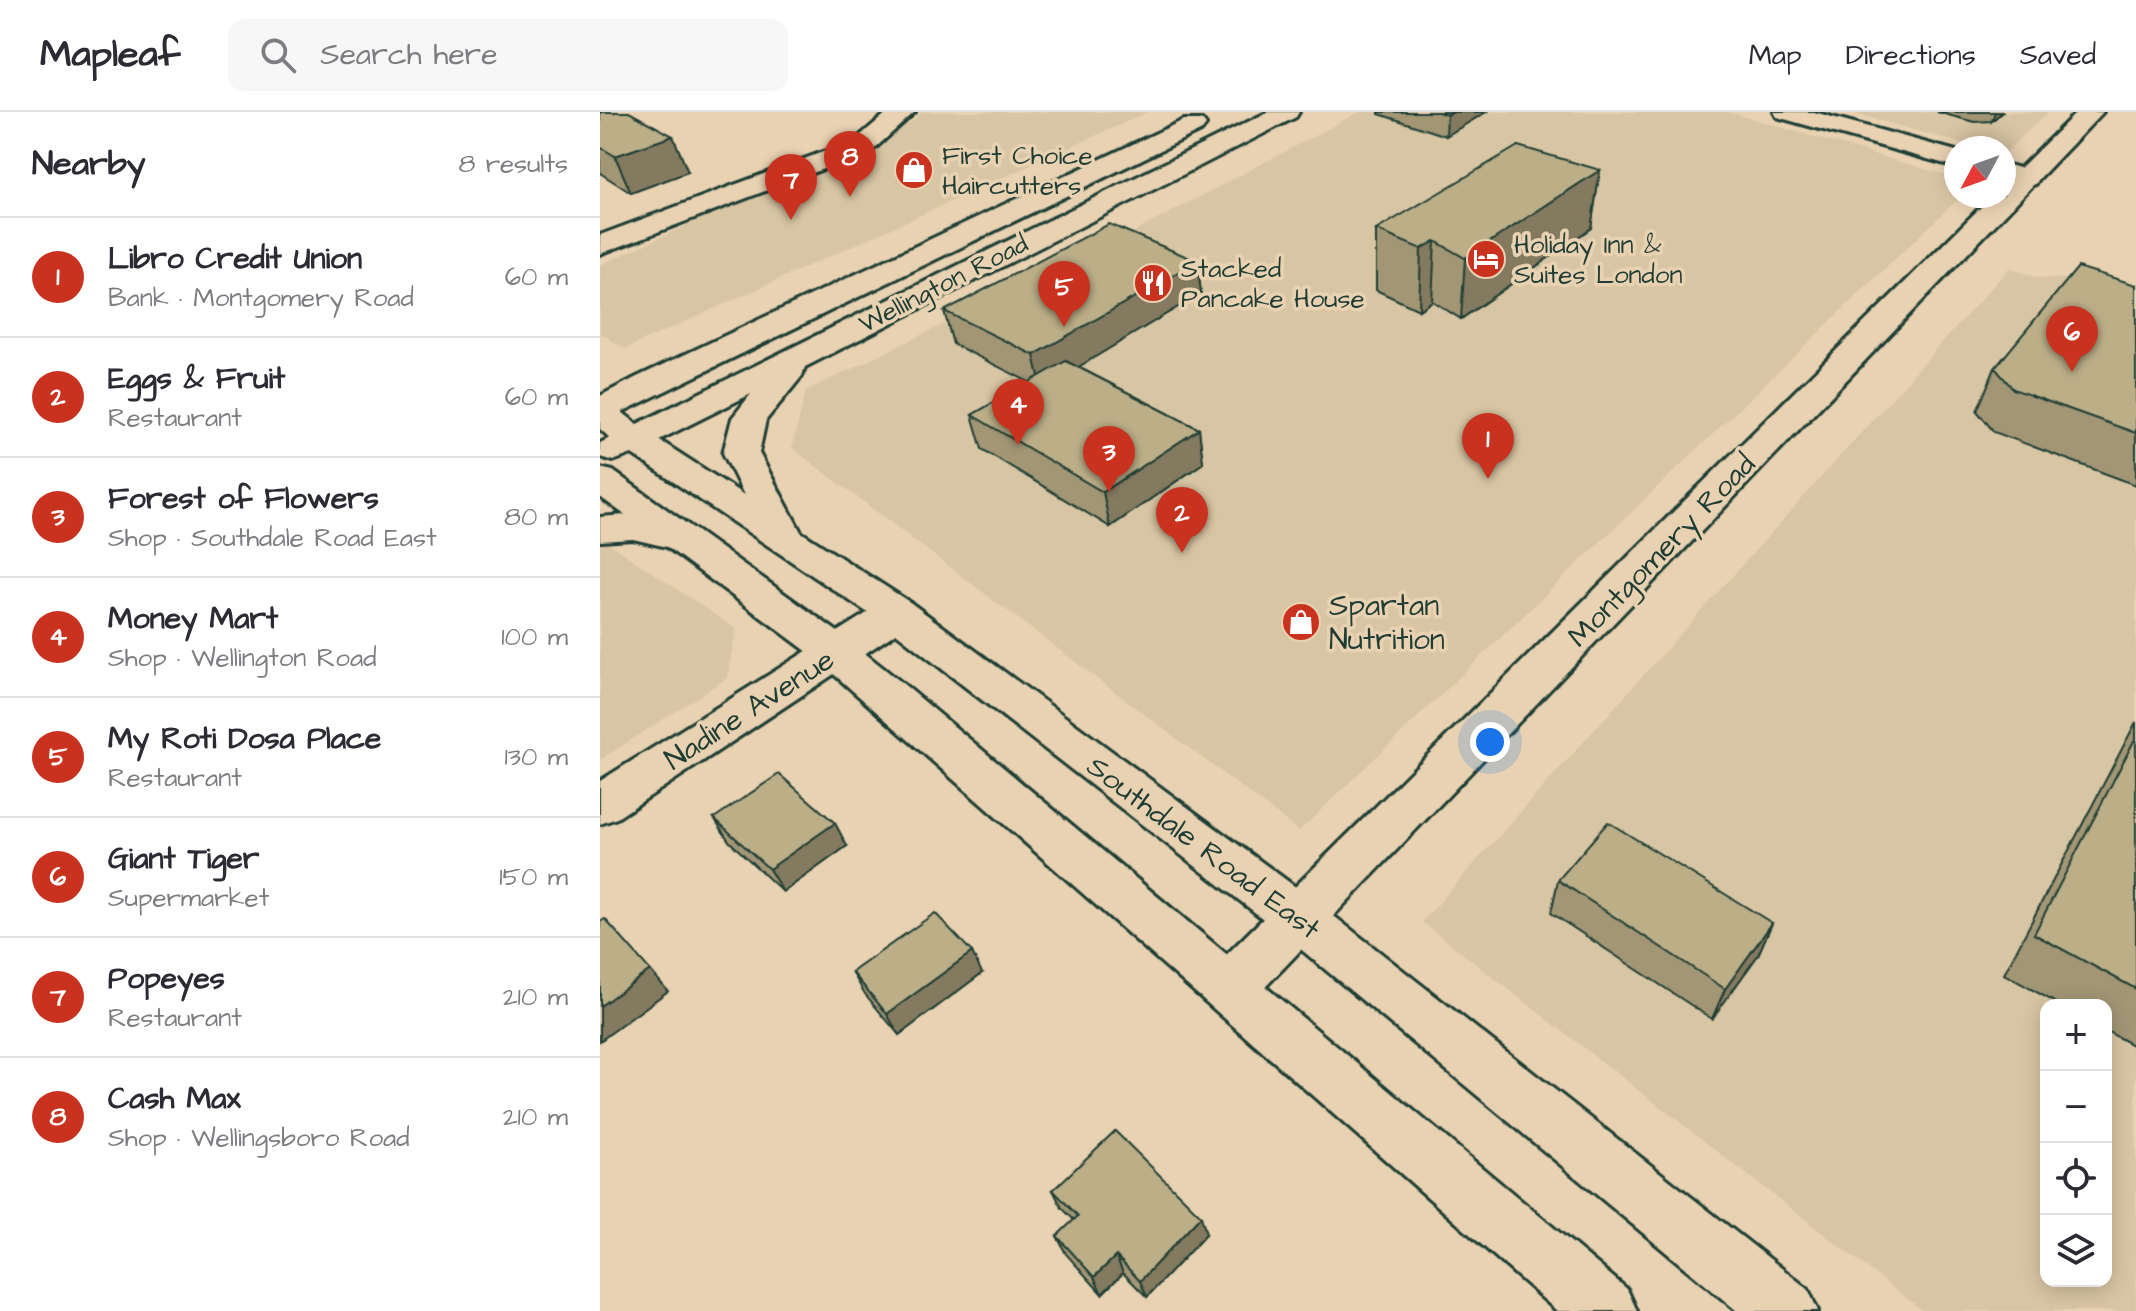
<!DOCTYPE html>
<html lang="en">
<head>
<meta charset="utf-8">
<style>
  body { margin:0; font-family:"Architects Daughter",sans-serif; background:#f7f7f7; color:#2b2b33 }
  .controls { position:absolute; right:24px; bottom:24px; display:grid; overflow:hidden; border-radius:16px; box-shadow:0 4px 20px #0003 }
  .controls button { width:72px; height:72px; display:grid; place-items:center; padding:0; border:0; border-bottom:2px solid #e1e1e2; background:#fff; color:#2b2b33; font:40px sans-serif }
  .compass { position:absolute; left:1344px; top:24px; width:72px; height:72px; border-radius:50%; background:#fff; box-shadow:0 4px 20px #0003; rotate:229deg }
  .you { position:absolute; left:890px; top:630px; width:28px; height:28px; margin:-20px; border:6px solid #fff; border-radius:50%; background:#1a73e8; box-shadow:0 0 0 12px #1a73e833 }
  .badge { display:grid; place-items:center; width:52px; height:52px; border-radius:50%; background:#c8321e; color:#fff; font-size:26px; font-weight:700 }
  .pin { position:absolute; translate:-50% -66px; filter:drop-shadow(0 2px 4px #0008) }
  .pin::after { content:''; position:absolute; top:42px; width:28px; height:24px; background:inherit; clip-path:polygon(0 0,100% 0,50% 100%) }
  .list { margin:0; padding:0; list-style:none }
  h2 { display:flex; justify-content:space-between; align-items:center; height:104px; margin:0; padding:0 32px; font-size:34px }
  h2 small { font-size:26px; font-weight:400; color:#7c7c81 }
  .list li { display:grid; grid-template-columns:52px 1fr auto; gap:24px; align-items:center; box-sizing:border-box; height:120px; padding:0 32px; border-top:2px solid #e1e1e2 }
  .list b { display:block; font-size:30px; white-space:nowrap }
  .list p { margin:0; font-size:26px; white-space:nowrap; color:#7c7c81 }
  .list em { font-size:26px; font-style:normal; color:#7c7c81 }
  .icon { flex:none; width:44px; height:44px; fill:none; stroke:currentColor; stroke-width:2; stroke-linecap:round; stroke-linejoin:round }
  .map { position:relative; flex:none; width:1536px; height:1199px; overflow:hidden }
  header { display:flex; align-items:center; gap:48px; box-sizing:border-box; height:112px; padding:0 40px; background:#fff; border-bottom:2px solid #e1e1e2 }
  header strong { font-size:38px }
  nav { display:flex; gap:44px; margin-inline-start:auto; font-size:28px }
  .search { width:560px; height:72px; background:#f7f7f7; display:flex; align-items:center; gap:20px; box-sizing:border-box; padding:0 28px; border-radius:16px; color:#7c7c81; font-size:30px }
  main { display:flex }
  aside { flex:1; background:#fff }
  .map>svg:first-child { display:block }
  .built { fill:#d8c5a3; fill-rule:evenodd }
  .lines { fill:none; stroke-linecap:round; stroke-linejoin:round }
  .minor-casing { stroke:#1f3d34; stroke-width:6 }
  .tertiary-casing { stroke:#1f3d34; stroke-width:6 }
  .secondary-casing { stroke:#1f3d34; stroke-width:6 }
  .minor { fill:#e9d2b2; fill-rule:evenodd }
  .tertiary { fill:#e9d2b2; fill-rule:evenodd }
  .secondary { fill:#e9d2b2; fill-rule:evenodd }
  .wall { fill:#a29675; stroke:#1f3d34; stroke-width:2 }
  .shaded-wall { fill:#847a5f; stroke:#1f3d34; stroke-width:2 }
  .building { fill:#bcaf88; stroke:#1f3d34; stroke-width:2 }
  .labels { text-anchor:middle; stroke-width:7; stroke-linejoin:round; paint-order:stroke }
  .far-poi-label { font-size:26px; fill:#1f3d34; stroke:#e9d2b2; text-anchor:start }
  .far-street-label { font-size:26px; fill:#1f3d34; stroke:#e9d2b2 }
  .street-label { font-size:30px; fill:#1f3d34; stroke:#e9d2b2 }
  .poi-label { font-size:30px; fill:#1f3d34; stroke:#e9d2b2; text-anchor:start }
</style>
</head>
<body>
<header>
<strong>Mapleaf</strong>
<div class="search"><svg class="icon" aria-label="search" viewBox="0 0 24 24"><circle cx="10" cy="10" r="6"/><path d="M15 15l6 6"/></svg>Search here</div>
<nav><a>Map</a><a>Directions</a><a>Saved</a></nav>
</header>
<main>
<aside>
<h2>Nearby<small>8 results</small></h2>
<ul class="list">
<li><span class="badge">1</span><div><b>Libro Credit Union</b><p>Bank · Montgomery Road</p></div><em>60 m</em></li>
<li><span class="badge">2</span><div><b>Eggs &amp; Fruit</b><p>Restaurant</p></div><em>60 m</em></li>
<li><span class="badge">3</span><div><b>Forest of Flowers</b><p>Shop · Southdale Road East</p></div><em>80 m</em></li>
<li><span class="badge">4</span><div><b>Money Mart</b><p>Shop · Wellington Road</p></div><em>100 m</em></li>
<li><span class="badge">5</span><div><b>My Roti Dosa Place</b><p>Restaurant</p></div><em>130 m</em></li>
<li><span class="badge">6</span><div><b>Giant Tiger</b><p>Supermarket</p></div><em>150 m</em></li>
<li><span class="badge">7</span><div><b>Popeyes</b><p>Restaurant</p></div><em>210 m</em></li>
<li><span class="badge">8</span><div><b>Cash Max</b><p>Shop · Wellingsboro Road</p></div><em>210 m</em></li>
</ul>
</aside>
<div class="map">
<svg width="1536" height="1199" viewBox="0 0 1536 1199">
  <rect width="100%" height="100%" fill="#e9d2b2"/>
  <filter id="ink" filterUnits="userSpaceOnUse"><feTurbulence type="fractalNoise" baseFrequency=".0125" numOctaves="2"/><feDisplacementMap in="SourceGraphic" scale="16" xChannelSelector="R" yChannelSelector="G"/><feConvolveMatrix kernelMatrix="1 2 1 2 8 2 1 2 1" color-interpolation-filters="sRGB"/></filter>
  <g filter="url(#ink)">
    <g class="built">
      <polygon points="321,0 548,0 25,237 0,221 0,153 313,9"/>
      <polygon points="759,0 1129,0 1356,66 1356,84 1361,84 699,719 192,336 206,279 534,120"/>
      <polygon points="1249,0 1448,0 1404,42 1404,36 1378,36"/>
      <path d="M1409 156 1439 166 1471 167 1536 182V1199H1323L822 810ZM1446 893H1506V1169H1446Z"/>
      <polygon points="7,430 136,517 127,566 0,648 0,431"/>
    </g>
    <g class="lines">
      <g class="minor-casing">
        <g id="minor">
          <polygon points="288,0 315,0 273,38 0,142 0,123 255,28"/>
          <polygon points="1174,0 1214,0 1356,39 1356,55 1177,5"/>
          <polygon points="1404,52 1436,60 1439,66 1436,72 1426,74 1404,68"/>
          <polygon points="297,487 311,491 317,501 311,511 17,706 0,712 0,669 283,491"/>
        </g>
      </g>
      <g class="tertiary-casing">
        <polygon id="tertiary" points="1477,0 1503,0 648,893 629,900 610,893 603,876 610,859 1392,84 1404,84 1404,72"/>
      </g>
      <g class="secondary-casing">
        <g id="secondary">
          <path d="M668 0H699L696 5 205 255 202 264 166 308 159 341 201 420 311 491 716 790 1208 1177 1218 1199H1137L680 820 283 511 32 342 13 349 0 345V331L10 326 0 317V284L37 265 584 8H602L606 13 602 18 22 300 37 312ZM151 282 132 306 123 341 144 383 59 328Z"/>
          <polygon points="0,356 13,359 242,523 301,570 1027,1177 1037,1199 957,1199 212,543 67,435 33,427 0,429 0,405 25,403 0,385"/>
        </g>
      </g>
      <use href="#minor" class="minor"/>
      <use href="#tertiary" class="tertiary"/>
      <use href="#secondary" class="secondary"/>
    </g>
    <g class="wall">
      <polygon points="0,0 88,60 31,81 0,61"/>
      <polygon points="779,0 886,0 846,24 779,2"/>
      <polygon points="1337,0 1402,0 1392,9 1374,10"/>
      <polygon points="1000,58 991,116 861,207 832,189 819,198 776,178 776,118"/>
      <polygon points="597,149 601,181 478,255 599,317 603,351 510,415 382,337 372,303 429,270 353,232 344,199"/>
      <polygon points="1536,173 1536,373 1394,320 1377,299 1395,256"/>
      <polygon points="1536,610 1536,935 1506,919 1506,893 1460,893 1404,862"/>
      <polygon points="114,706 247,734 183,780 129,729"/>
      <polygon points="958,768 1172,811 1158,843 1112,907 951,801"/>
      <polygon points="252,860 382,861 299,923 265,882"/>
      <polygon points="453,1078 606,1122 547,1185 523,1161 502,1182 466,1142 457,1124 474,1108 462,1096"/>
    </g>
    <g class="shaded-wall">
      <polygon points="853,0 886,0 846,24 847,3"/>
      <polygon points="1395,0 1402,0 1392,9"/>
      <polygon points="73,24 88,60 31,81 15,44"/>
      <polygon points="1000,58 991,116 861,207 865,146"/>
      <polygon points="835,129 832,189 819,198 821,137"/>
      <polygon points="597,149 601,181 442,277 434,243"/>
      <polygon points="599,317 603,351 510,415 503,380"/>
      <polygon points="235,711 247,734 183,780 169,757"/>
      <polygon points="1172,811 1158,843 1112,907 1125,877"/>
      <polygon points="372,840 382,861 299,923 287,902"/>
      <polygon points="50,858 68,879 0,929 0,894"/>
      <polygon points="601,1104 606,1122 547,1185 540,1169"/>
      <polygon points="516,1144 523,1161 502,1182 494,1165"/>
    </g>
    <g class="building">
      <polygon points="0,0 29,0 73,24 15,44 0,35"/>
      <polygon points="838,0 853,0 847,3"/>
      <polygon points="918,34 1000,58 865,146 835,129 821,137 776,118"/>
      <polygon points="509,112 597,149 434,243 344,199"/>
      <polygon points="1478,155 1536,173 1536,321 1413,277 1395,256"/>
      <polygon points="466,249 599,317 503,380 372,303"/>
      <polygon points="1536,625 1536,877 1434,822"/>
      <polygon points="179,662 235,711 169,757 114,706"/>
      <polygon points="1008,710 1172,811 1125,877 958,768"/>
      <polygon points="335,801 372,840 287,902 252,860"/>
      <polygon points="5,807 50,858 0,894 0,810"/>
      <polygon points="515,1019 601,1104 540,1169 516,1144 494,1165 457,1124 478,1104 453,1078"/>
    </g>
  </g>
  <defs>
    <g id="shop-disc" transform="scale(2)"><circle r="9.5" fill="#c8321e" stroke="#e9d2b2"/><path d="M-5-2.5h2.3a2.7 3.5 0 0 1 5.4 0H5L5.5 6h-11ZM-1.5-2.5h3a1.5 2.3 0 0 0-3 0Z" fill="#fff"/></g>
    <g id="hotel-disc" transform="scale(2)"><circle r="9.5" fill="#c8321e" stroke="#e9d2b2"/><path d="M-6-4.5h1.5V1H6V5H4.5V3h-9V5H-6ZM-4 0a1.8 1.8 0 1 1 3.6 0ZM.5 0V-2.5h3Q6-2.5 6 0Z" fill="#fff"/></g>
    <g id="restaurant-disc" transform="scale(2)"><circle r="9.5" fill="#c8321e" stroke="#e9d2b2"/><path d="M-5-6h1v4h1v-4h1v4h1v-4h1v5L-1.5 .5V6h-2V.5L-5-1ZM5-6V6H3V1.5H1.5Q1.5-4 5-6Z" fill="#fff"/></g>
  </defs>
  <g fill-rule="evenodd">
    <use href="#shop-disc" x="314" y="58"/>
    <use href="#hotel-disc" x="886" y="147"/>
    <use href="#restaurant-disc" x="553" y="171"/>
    <use href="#shop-disc" x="701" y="510"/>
  </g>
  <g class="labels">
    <g class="far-poi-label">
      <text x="342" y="52">First Choice<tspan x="342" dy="30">Haircutters</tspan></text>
      <text x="914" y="141">Holiday Inn &amp;<tspan x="914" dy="30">Suites London</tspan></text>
      <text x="581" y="165">Stacked<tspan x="581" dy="30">Pancake House</tspan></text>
    </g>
    <g class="far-street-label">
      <text transform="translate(343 171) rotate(-27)" y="9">Wellington Road</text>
    </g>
    <g class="street-label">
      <text transform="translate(1061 438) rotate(-46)" y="10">Montgomery Road</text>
      <text transform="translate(149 597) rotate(-33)" y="10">Nadine Avenue</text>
      <text transform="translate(604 735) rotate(37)" y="10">Southdale Road East</text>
    </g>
    <g class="poi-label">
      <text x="729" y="503">Spartan<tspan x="729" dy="34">Nutrition</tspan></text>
    </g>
  </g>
</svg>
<div class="controls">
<button>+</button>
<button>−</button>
<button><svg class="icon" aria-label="locate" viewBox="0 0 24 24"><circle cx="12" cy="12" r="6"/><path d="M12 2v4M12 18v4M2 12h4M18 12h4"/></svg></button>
<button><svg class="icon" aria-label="layers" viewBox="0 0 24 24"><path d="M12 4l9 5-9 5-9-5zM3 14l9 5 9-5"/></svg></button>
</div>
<svg class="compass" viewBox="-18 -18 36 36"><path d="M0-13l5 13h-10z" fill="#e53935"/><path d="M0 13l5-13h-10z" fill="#7c7c81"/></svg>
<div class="you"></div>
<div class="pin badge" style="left:888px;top:367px">1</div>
<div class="pin badge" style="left:582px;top:441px">2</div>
<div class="pin badge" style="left:509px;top:380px">3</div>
<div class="pin badge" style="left:418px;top:333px">4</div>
<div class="pin badge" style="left:464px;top:215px">5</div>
<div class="pin badge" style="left:1472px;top:260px">6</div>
<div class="pin badge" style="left:191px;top:108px">7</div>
<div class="pin badge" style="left:250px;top:85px">8</div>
</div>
</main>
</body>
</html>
